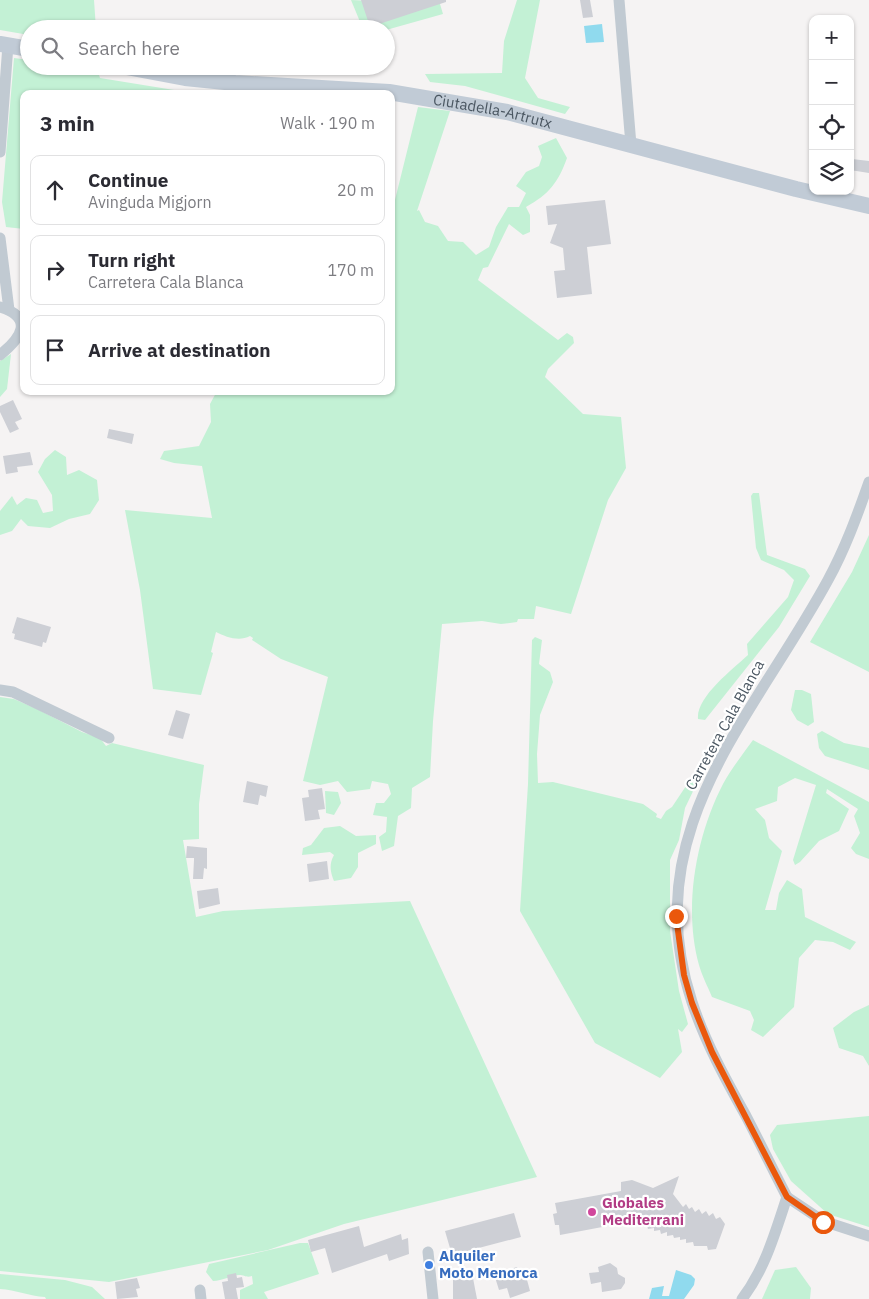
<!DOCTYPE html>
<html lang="en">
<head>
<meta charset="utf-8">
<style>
  body { margin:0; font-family:"IBM Plex Sans",sans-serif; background:#f7f7f7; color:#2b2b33 }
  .controls { position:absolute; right:15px; top:15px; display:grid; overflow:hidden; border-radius:10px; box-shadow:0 1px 4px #0004 }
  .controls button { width:45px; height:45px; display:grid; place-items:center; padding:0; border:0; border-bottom:1px solid #e1e1e2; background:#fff; color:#2b2b33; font:25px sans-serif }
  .stop { position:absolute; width:15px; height:15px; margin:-11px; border:4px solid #ea580c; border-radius:50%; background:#fff }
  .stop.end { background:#ea580c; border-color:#fff; box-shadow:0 1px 5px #0008 }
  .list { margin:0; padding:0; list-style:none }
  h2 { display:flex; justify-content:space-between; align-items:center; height:65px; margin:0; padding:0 20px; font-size:21px }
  h2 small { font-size:16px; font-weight:400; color:#7c7c81 }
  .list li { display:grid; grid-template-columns:32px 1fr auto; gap:15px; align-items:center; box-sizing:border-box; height:70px; margin:0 10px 10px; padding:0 10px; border:1px solid #e1e1e2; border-radius:10px }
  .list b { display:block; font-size:19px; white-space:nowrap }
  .list p { margin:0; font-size:16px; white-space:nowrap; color:#7c7c81 }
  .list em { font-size:16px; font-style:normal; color:#7c7c81 }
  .icon { flex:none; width:28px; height:28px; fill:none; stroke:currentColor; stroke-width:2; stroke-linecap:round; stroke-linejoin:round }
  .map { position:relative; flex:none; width:869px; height:1299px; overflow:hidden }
  .search { position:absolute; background:#fff; box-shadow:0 1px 4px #0004; left:20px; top:20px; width:375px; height:55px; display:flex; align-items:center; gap:12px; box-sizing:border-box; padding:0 18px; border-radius:28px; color:#7c7c81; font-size:19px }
  .panel { position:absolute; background:#fff; box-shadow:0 1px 4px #0004; left:20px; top:90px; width:375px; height:305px; border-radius:10px }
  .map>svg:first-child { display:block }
  .green { fill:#c3f1d5 }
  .water { fill:#90daee }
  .building { fill:#cdcfd5 }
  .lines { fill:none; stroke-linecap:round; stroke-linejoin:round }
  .street { stroke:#c1cad2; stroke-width:11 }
  .secondary { stroke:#c1cbd6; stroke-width:16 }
  .route { stroke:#ea580c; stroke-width:6 }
  .hotel-dot { fill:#d1479c; stroke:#fff; stroke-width:2 }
  .shop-dot { fill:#3f7fe0; stroke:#fff; stroke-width:2 }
  .labels { text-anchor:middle; stroke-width:4.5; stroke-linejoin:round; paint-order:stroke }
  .street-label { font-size:15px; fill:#4a5661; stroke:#fff }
  .hotel-label { font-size:15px; font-weight:bold; fill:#b23c85; stroke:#fff; text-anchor:start }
  .shop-label { font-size:15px; font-weight:bold; fill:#366cbe; stroke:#fff; text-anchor:start }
</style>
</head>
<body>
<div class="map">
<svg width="869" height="1299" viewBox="0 0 869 1299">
  <rect width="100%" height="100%" fill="#f5f3f3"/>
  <g class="green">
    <polygon points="0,0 94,0 96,29 29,29 29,35 0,30"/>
    <polygon points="351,0 440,4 443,14 386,30 363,29"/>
    <polygon points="517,0 540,0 525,78 538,98 570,107 565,114 465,86 430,82 425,74 502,73 504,41"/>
    <polygon points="14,58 29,60 29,66 65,66 98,72 100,78 174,90 174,94 24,94 24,229 6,227 2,202"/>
    <path d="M418 107 450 111 417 211 419 210 425 222 438 226 448 241 463 242 476 255 489 247 496 227 508 207H519L526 193 516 186 526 172 539 166 542 157 538 146 556 138 567 158C558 183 549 194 526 207L530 215V232L523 235 509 224 488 267 483 268 478 280 558 340 567 333 573 337 574 343 548 369 545 377 583 414 621 417 626 468 608 500 571 614 536 606 534 619H518L517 622 501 624 482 621 442 624 433 721 430 777 412 788 411 808 398 816 394 846 382 851 379 837 386 832 387 817 373 815 376 803H384L391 794 388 784 372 781 370 789 347 792 338 781 320 785 303 781 328 677 281 659 252 640 253 638 250 636C239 642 226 637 216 632L211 652 213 653 201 695 153 689 140 590 125 510 212 518 202 466 174 463 160 459 164 451 199 446 211 422 210 404 217 391H391V216Z"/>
    <polygon points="11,354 7,389 0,397 0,361"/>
    <polygon points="55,450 66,457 67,475 79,470 97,480 99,500 90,514 69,519 50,528 28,526 21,519 12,531 0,535 0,511 12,496 17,505 26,498 37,500 43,513 53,511 52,495 38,472 45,459"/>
    <path d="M753 493H759L767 555 805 569 810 576 779 627 705 720 698 719C696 697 732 670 748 655L747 644 788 597 794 580 784 570 761 560 756 548 751 496Z"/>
    <polygon points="869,535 869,672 810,642 852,572"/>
    <polygon points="535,637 542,640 539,664 550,672 553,682 540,715 537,754 538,783 553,782 643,804 657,814 656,817 661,819 666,811 672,807 690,780 696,785 685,808 679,840 670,860 670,931 679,991 688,1024 682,1032 678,1029 682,1052 660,1078 595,1043 520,911 528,784 532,640"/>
    <polygon points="795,690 802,690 811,694 814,722 808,726 797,720 791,710"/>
    <polygon points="0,697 14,699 37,709 82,732 100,738 106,746 112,743 204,765 199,804 199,839 183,840 196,917 223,911 410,901 537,1177 344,1224 268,1250 109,1282 0,1271"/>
    <polygon points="822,731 844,743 869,748 869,770 825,756 819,748 817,734"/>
    <path d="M753 740 869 802V859L856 854 851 848 860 833 854 816 858 809 827 789 826 793 849 809 839 831 819 841 800 862 795 865 793 860 816 785 795 778 778 787 777 801 755 809 765 820 769 838 782 851 765 910H776L779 893 787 880 802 889 805 917 856 942 850 950 833 942 815 940 799 958 794 1007 763 1037 751 1030 754 1020 750 1011 712 997C708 987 702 976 699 965 683 908 696 836 723 784 731 769 743 754 753 740Z"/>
    <polygon points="325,791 338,792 341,803 334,815 326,813"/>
    <path d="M340 826 356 836 376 835V844L358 853V867L351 878 334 881C330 871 329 864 334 855L330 852 302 855 303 848 311 845 324 828Z"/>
    <polygon points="869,1005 869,1066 863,1056 839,1048 833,1028 854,1012"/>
    <polygon points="869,1116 869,1227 828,1214 791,1181 773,1149 770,1135 777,1125"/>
    <path d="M300 1243H308L319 1274 264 1292 268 1299H240V1290L253 1284 252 1276C246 1278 245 1275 239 1275 233 1275 222 1281 213 1281L206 1272 209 1264Z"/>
    <polygon points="796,1267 811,1288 810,1299 762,1299 775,1270"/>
    <path d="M0 1274 65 1280 92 1287 105 1299H46L45 1297C29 1296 16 1290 0 1289Z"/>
  </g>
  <g class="water">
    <polygon points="602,24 604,42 586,43 584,26"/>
    <polygon points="676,1270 691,1275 695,1279 694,1285 684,1299 649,1299 652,1288 664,1286 662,1296 669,1296"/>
  </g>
  <g class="building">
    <polygon points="361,0 446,0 446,2 370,27"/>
    <polygon points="580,0 590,0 593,17 583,18"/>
    <polygon points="852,159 869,161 869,173 850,170"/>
    <polygon points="605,200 611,244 587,247 592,294 557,298 554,271 565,270 563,248 550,243 557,224 548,225 546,206"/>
    <polygon points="13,400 22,419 15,422 19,429 10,433 0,412 0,406"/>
    <polygon points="109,429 134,434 132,444 107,438"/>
    <polygon points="30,452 33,465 17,467 18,472 6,474 3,456"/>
    <polygon points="17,617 51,627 46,643 43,642 42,647 14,639 15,634 12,633"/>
    <polygon points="176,710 190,714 183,739 168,735"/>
    <polygon points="247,781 268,786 266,797 260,795 258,805 243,802"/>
    <polygon points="322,788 325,809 318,810 320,819 305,821 302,798 309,797 308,790"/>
    <polygon points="187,846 207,848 207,869 204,868 203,879 193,879 194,860 194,858 186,858"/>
    <polygon points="327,861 329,879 309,882 307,864"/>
    <polygon points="218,888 220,904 199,909 197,891"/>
    <polygon points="679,1176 673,1194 683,1207 686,1204 689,1209 692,1207 695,1212 699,1209 702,1214 706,1211 709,1216 713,1213 716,1219 720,1217 725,1224 716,1249 708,1250 707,1246 694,1246 693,1242 686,1243 686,1239 680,1240 680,1237 674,1238 673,1235 667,1236 667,1232 661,1234 660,1230 654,1231 654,1228 648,1229 647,1226 641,1227 640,1223 635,1224 634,1221 560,1235 559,1225 555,1225 553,1214 557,1213 555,1203 621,1191 621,1182 632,1180 653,1188"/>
    <polygon points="514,1213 521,1237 452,1255 445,1231"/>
    <polygon points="359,1226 364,1247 401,1234 402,1240 408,1238 409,1254 389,1261 387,1254 332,1273 325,1248 311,1252 308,1240"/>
    <polygon points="610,1263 617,1268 618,1274 625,1278 625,1283 621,1289 602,1292 601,1282 591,1284 589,1273 599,1272 598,1267"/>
    <polygon points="517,1267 521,1278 526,1276 530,1291 510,1298 507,1288 499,1290 494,1274"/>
    <polygon points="236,1273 237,1278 242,1277 244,1287 236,1288 238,1299 225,1299 222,1282 228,1281 227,1275"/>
    <polygon points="472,1273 477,1299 453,1299 453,1277"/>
    <polygon points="137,1278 140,1288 136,1289 138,1297 117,1299 115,1282"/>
  </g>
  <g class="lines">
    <g class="street">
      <polyline points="619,0 631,145"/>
      <polyline points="0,152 8,45"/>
      <polyline points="0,238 9,310"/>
      <path d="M0 307C35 318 21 338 0 355"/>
      <polyline points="0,690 13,692 109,738"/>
      <polyline points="787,1197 823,1221 869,1236"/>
      <polyline points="428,1252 433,1299"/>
      <polyline points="200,1290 201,1299"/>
      <path d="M742 1299C765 1269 775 1233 787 1197 773 1170 760 1143 746 1116 726 1080 705 1042 692 1002 636 830 752 720 828 580 845 549 857 516 869 482"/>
    </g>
    <g class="secondary">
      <polyline points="0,44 29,49"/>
      <path id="s1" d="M121 66 185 78 235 83 389 92 507 112 796 189 869 206"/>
    </g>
  </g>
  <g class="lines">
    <polyline class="route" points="676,916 684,975 692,1003 712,1052 787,1197 823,1222"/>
  </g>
  <circle class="hotel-dot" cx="592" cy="1212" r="5"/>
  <circle class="shop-dot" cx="429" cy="1265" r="5"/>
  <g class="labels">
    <g class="street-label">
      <text dy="5" stroke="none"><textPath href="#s1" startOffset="375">Ciutadella-Artrutx</textPath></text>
      <text transform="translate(725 725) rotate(-61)" y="5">Carretera Cala Blanca</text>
    </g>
    <g class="hotel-label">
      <text x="602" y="1208">Globales<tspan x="602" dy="17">Mediterrani</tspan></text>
    </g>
    <g class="shop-label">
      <text x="439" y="1261">Alquiler<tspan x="439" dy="17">Moto Menorca</tspan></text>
    </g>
  </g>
</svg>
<div class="controls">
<button>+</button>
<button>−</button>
<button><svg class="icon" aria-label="locate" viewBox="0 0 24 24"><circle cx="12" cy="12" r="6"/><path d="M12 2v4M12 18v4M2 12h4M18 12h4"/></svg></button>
<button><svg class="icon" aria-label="layers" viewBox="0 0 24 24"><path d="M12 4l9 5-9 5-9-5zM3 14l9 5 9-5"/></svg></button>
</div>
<div class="stop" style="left:823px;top:1222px"></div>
<div class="stop end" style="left:676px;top:916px"></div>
<div class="search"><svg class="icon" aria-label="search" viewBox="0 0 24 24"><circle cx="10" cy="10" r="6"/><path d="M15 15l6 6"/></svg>Search here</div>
<section class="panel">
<h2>3 min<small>Walk · 190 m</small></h2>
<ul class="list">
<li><svg class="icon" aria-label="ahead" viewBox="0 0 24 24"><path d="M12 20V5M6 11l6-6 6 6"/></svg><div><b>Continue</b><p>Avinguda Migjorn</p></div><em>20 m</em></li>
<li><svg class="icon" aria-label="right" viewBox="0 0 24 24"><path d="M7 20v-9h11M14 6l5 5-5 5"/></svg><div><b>Turn right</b><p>Carretera Cala Blanca</p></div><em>170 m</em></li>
<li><svg class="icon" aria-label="arrive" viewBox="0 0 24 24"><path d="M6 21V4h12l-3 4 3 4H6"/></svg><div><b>Arrive at destination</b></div></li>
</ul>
</section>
</div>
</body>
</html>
